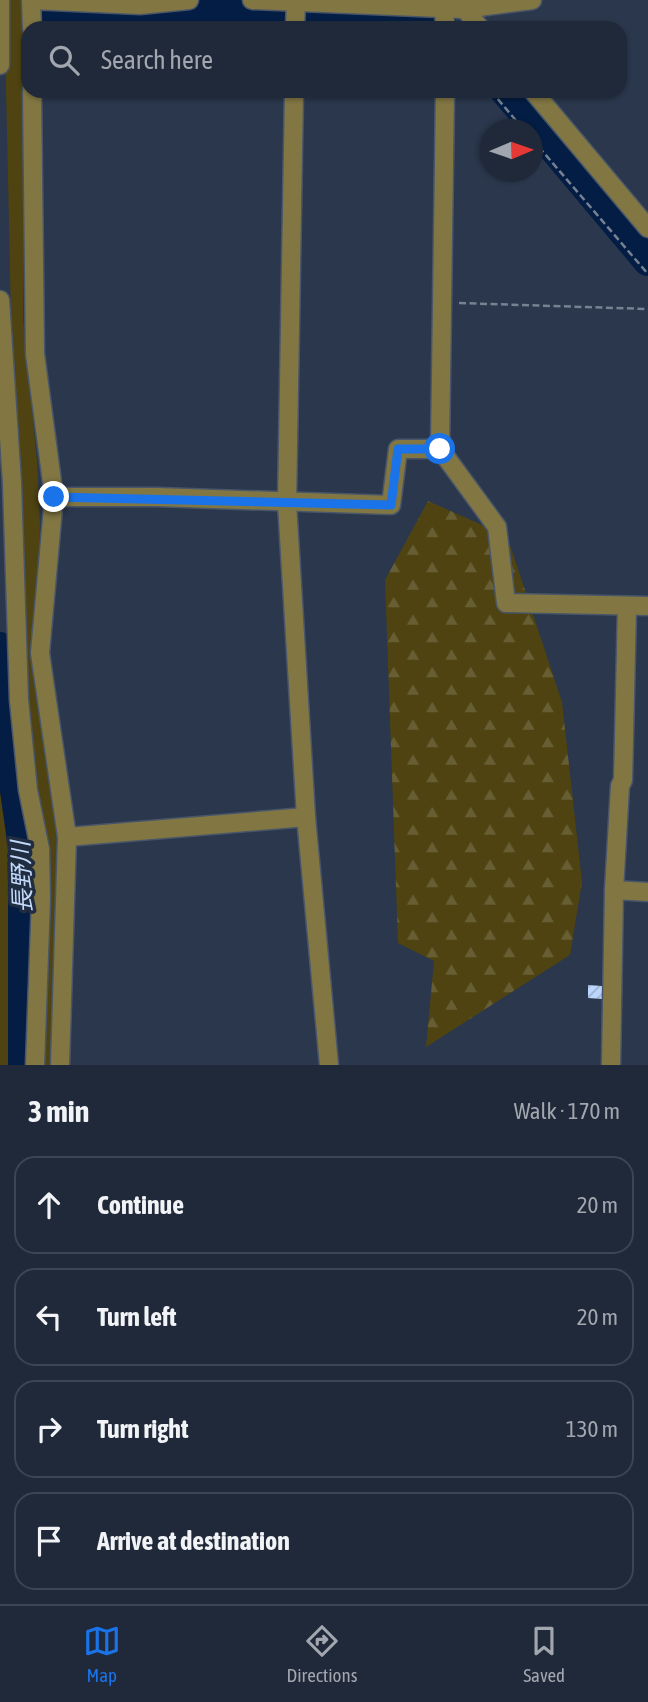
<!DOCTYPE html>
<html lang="en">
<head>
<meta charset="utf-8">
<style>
  body { margin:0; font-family:"Asap Condensed","Noto Sans JP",sans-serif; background:#283141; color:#f1f3f6 }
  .compass { position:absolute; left:480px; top:119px; width:63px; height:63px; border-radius:50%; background:#202939; box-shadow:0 2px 5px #0004; rotate:88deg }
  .stop { position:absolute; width:21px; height:21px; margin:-16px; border:5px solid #1a73e8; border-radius:50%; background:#fff }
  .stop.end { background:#1a73e8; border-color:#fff; box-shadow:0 2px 7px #0008 }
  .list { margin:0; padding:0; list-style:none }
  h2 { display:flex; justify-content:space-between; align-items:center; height:91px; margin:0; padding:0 28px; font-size:30px }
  h2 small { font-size:23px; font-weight:400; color:#a2a6ae }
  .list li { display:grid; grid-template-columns:46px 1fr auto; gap:21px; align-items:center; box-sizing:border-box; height:98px; margin:0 14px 14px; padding:0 14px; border:2px solid #3d4553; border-radius:21px }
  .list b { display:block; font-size:26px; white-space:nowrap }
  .list em { font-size:23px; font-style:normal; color:#a2a6ae }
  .icon { flex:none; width:38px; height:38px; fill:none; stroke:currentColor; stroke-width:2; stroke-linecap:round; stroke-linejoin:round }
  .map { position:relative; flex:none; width:648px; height:1065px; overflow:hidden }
  .search { position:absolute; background:#202939; box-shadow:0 2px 5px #0004; left:21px; right:21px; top:21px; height:77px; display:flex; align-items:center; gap:18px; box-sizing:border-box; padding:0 24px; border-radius:21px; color:#a2a6ae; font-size:26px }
  .sheet { height:539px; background:#202939 }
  nav { display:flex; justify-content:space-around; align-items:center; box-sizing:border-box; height:98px; border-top:2px solid #3d4553; background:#202939; font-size:19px; color:#a2a6ae }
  nav a { display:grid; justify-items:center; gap:4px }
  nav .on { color:#1a73e8 }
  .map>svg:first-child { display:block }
  .green { fill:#4e4311 }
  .forest { fill:url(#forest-firs) }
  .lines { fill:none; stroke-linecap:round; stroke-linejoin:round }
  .river { stroke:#031d44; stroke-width:30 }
  .building { fill:url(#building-hatch) }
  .minor-casing { stroke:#495669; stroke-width:21 }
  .path { stroke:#768192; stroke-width:2.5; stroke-dasharray:7 3.5; stroke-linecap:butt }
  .minor { stroke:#827743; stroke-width:18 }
  .route { stroke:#1a73e8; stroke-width:9 }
  .labels { text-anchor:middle; stroke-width:7; stroke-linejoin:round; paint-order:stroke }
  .water-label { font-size:24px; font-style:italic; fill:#c2d9fa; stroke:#202d41 }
</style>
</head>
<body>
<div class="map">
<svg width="648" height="1065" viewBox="0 0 648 1065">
  <defs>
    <pattern id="forest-firs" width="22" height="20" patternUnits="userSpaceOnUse" patternTransform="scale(1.75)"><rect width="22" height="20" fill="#4e4311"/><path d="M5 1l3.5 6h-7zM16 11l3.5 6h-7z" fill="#675e34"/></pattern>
    <pattern id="building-hatch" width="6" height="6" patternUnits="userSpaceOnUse" patternTransform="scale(1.75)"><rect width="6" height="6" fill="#bbd5fc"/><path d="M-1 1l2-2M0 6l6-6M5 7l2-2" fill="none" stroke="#9cb1cf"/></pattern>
  </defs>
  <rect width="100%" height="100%" fill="#2a374c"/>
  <g class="green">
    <polygon points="4,0 24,0 23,319 37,460 40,525 37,633 49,729 61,912 52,1065 41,1065 46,845 29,736 26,668 11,315"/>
    <polygon points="0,744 16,845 17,1065 0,1065"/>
  </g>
  <polygon class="forest" points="428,501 507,536 562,702 582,882 570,955 426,1047 434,961 398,943 385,580"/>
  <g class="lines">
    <g class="river">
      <polyline points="36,0 47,11 377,14 441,18"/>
      <polyline points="505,91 648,261"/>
      <polyline points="0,647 2,700 23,847 23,1065"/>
    </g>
  </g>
  <polygon class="building" points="588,985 602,986 602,999 588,998"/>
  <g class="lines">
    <g class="minor-casing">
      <g id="minor">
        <polyline points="252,0 464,9 532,0"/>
        <polyline points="460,3 480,28"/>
        <polyline points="444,7 445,28"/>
        <polyline points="32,28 31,0 140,5 189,0"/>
        <polyline points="295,28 296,0"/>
        <polyline points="0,65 0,0"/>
        <polyline points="32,91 35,354 54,497 40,653 67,837 60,1065"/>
        <polyline points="294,91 287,503 306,817 329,1065"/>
        <polyline points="445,91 440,449 497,527 506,603 648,606"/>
        <polyline points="533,91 648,228"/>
        <polyline points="0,300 12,483 19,700 28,790 40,849 41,899 35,1065"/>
        <polyline points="54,497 157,497 391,505 398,449 440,449"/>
        <polyline points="67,837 306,817"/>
        <polyline points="614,890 648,892"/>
        <polyline points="611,1065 614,890 620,786 623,780 627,607"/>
      </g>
    </g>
    <g class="path">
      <polyline points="491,91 524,130"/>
      <polyline points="532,139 648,274"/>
      <polyline points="459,303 648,309"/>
    </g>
    <use href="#minor" class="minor"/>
  </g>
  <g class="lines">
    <polyline class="route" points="54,497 391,505 398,449 440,449"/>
  </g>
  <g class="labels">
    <g class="water-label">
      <text transform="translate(22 877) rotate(-92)" y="8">長野川</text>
    </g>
  </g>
</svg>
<svg class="compass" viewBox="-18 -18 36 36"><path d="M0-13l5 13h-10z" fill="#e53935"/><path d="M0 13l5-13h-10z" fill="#a2a6ae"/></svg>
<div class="stop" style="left:440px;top:449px"></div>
<div class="stop end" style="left:54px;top:497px"></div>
<div class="search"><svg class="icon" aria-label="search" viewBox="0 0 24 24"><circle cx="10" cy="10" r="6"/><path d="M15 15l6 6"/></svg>Search here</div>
</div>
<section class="sheet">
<h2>3 min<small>Walk · 170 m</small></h2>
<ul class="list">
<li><svg class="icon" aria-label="ahead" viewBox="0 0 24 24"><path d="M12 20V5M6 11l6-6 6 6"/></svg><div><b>Continue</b></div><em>20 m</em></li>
<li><svg class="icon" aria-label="left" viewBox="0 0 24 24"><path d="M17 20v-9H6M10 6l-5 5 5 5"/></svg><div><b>Turn left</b></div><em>20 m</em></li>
<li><svg class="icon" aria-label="right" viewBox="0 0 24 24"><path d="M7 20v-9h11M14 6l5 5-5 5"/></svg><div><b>Turn right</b></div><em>130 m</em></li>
<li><svg class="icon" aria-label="arrive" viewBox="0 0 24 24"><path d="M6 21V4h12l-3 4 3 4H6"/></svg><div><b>Arrive at destination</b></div></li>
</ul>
</section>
<nav>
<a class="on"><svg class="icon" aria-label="map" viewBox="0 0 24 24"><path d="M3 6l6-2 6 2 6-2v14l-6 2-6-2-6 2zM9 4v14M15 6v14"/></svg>Map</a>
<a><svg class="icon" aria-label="directions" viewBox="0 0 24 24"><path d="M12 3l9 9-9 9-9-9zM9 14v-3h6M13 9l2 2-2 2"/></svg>Directions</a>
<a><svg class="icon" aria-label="saved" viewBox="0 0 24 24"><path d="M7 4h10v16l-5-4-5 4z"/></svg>Saved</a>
</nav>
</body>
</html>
